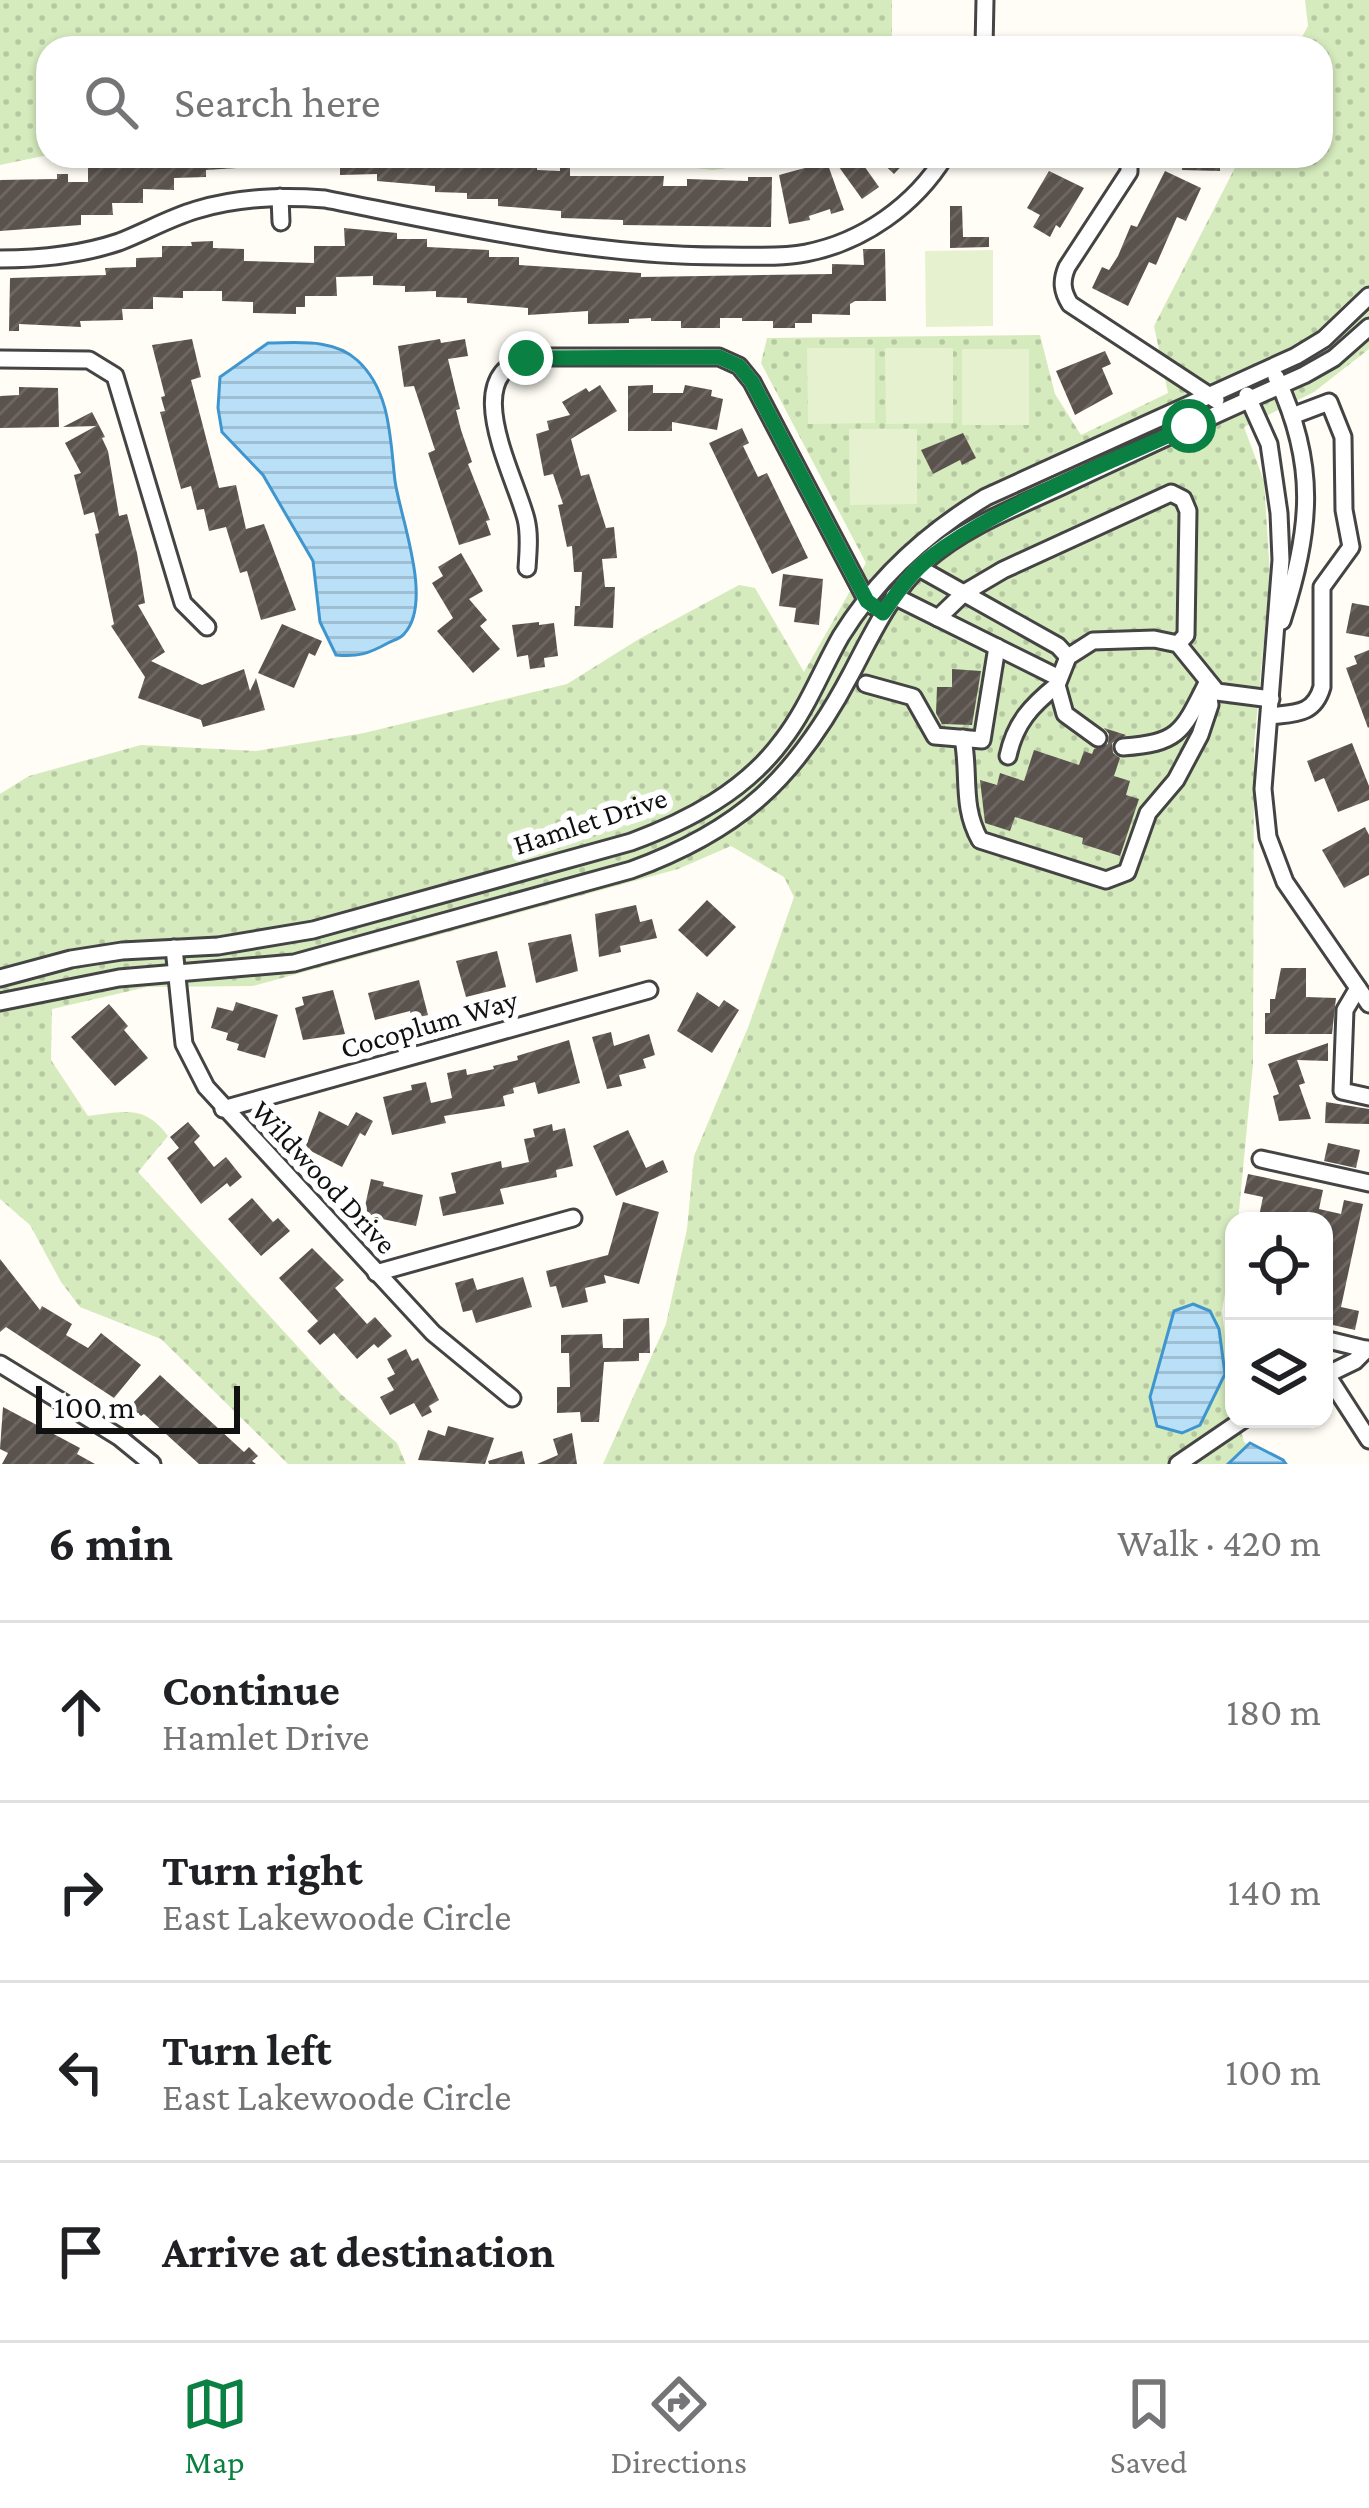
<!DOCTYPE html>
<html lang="en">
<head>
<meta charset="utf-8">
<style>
  body { margin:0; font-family:"Crimson Pro",serif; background:#f6f6f6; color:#202124 }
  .controls { position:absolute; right:36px; bottom:36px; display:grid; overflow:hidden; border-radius:24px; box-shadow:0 3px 9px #0004 }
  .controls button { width:108px; height:108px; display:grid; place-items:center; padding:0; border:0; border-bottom:3px solid #e0e0e0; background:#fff; color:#202124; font:60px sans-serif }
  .scale { position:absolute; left:36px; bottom:30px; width:204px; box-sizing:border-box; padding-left:12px; border:6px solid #111; border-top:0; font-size:33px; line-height:42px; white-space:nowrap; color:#111; -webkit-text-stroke:9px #fff; paint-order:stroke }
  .stop { position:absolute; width:36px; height:36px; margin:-27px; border:9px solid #0b8043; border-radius:50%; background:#fff }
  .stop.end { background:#0b8043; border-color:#fff; box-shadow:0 3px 12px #0008 }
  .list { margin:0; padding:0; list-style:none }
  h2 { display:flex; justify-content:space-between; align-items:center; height:156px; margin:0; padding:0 48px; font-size:51px }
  h2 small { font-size:39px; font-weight:400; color:#757577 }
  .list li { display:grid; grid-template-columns:78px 1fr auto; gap:36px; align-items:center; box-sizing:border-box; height:180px; padding:0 48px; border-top:3px solid #e0e0e0 }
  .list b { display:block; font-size:45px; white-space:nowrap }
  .list p { margin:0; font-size:39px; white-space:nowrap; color:#757577 }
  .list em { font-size:39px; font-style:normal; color:#757577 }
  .icon { flex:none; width:66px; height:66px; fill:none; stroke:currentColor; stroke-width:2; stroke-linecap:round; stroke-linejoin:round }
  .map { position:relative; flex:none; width:1369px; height:1464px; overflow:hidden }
  .search { position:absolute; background:#fff; box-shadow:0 3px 9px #0004; left:36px; right:36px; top:36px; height:132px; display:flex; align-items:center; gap:30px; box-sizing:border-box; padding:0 42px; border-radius:36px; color:#757577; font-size:45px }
  .sheet { height:876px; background:#fff }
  nav { display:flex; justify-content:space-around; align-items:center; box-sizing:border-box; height:168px; border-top:3px solid #e0e0e0; background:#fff; font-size:33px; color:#757577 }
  nav a { display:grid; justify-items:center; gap:6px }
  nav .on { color:#0b8043 }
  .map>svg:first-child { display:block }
  .grass { fill:url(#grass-dots) }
  .pitch { fill:#e6f2cf }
  .water { fill:url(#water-rules); stroke:#3f96cf; stroke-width:3 }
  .building { fill:url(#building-hatch) }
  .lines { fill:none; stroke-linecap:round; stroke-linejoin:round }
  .minor-casing { stroke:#444; stroke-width:21 }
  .minor { stroke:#fff; stroke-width:15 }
  .route { stroke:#0b8043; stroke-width:15 }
  .labels { text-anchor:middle; stroke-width:12; stroke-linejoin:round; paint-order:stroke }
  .street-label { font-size:30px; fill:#111; stroke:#fff }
</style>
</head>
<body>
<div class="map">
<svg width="1369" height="1464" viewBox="0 0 1369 1464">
  <defs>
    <pattern id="grass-dots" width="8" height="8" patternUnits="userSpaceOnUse" patternTransform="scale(3)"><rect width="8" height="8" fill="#d5ebbd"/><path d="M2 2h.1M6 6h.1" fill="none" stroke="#b6c8a1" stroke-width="1.8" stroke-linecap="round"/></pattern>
    <pattern id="water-rules" width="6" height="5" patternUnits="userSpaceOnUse" patternTransform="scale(3)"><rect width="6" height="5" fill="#b9e0f7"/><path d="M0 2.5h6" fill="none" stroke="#9ebfd3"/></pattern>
    <pattern id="building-hatch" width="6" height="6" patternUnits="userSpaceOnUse" patternTransform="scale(3)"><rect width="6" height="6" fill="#5a524d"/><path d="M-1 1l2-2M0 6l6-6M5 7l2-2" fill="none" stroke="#6d6662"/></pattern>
  </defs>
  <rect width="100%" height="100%" fill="#fffdf5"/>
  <g class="grass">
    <polygon points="0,0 892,0 892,46 48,48 48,155 0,165"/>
    <path d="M1305 0H1369V349L1314 392 1244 427 1264 481 1270 575 1254 746 1253 1064 1238 1221H1234V1244L1222 1310 1234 1419H1238L1244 1442 1282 1464H603L666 1324 687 1229 694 1156 749 1025 794 897 784 877 731 846 678 869 253 986 147 987 52 1009 51 1060 88 1116C124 1112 144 1104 168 1136L138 1172 341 1394 397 1443 406 1464H288L161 1339 80 1307 61 1282 30 1225 0 1199V794L29 776 141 745 256 751 364 733 567 684 639 639 739 585 755 588 804 672 866 563 761 363 767 338 1040 335 1055 394 1081 435 1168 393 1154 326 1241 156H1321V48H1296L1308 26Z"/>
    <polygon points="586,156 812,156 713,170"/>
  </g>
  <g class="pitch">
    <polygon points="993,250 993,326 926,327 925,251"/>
    <polygon points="807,348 875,348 875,423 808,424"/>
    <polygon points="885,348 953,348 953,423 886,424"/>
    <rect x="962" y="349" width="67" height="76"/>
    <polygon points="849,429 917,429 917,504 850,505"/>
  </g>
  <g class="water">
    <path d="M268 343C297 343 333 338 357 360 391 391 390 439 395 481 400 517 434 602 404 634 400 639 393 640 388 643 368 654 358 657 336 655L320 622 313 561 263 475 222 432 218 408 220 377Z"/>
    <polygon points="1193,1304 1210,1311 1219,1329 1225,1374 1200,1425 1182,1433 1157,1426 1150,1397 1174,1311"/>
    <polygon points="1250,1443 1283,1460 1286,1464 1228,1464"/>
  </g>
  <g class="building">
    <polygon points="1111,37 1143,40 1142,48 1111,48"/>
    <polygon points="121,156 507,156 507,163 537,164 537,170 560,171 560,167 570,167 570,176 664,176 663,186 687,186 687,179 748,181 748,177 772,177 771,227 623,225 623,220 561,218 561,211 498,206 498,199 467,199 467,193 435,192 435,186 377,181 377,174 340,175 340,168 269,166 206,170 206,177 174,178 174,190 143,189 143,203 112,203 113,215 81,215 81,225 0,231 0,180 57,179 57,174 68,174 68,182 88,182 88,165 121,164"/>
    <polygon points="831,156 857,156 879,187 862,199"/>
    <polygon points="875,156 911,156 894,174"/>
    <polygon points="1182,156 1220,156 1220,171 1182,170"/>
    <polygon points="827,162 844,210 831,214 830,209 809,216 810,220 789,224 779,175"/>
    <polygon points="1049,171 1084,188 1060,228 1056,225 1050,237 1033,227 1040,215 1027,208"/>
    <polygon points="1165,171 1201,188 1186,221 1177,217 1156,265 1149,262 1128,306 1092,288 1102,267 1109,270 1118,256 1131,225 1137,227"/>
    <polygon points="950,206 962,206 963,237 989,237 989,247 950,248"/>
    <polygon points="344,228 397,233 397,239 427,239 427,247 489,250 489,257 519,257 519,265 641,273 641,277 832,274 832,264 864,265 863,249 885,249 886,301 855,301 850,304 850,315 812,314 812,323 795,323 795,328 773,328 773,321 742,321 742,318 720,318 720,328 681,328 681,321 651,321 651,318 629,319 629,323 588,324 588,311 528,315 528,308 467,303 467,298 436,297 436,291 405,292 405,286 373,285 373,276 336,277 337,296 305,296 305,307 296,307 296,314 253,313 253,302 222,301 222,291 183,291 183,298 153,297 153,309 122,309 123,320 80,321 81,327 19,324 19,331 9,331 10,278 106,275 105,268 136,267 136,258 162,257 162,246 192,246 191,242 213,241 213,248 244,249 244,261 314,263 314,246 345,246"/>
    <polygon points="192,339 201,377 191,380 219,488 236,485 246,529 264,524 296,610 261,620 247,571 240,573 226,527 209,531 204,509 197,510 191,486 181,489 160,412 165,411 161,397 165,396 152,345"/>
    <polygon points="440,339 441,343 465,339 468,356 448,359 460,409 456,410 461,430 472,462 468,464 490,520 486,521 491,535 459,545 428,453 435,450 414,386 404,387 398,346"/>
    <polygon points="1105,351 1111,364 1102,368 1113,394 1075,415 1056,371"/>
    <polygon points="600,385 617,411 571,439 581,476 589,474 606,528 614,527 617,558 602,559 605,587 615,587 613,628 574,626 575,606 580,606 582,572 574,572 572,546 567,547 558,505 563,504 553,474 544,476 536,434 549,430 547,421 570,415 562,402 586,388 589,392"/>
    <polygon points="653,385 653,393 683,393 685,385 712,390 711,396 723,399 717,430 672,422 672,431 628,431 628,386"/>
    <polygon points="19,387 58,388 59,427 0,428 0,396 19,395"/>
    <polygon points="92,412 105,437 102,438 108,451 119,516 127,514 137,553 145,603 138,605 165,652 151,661 202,685 244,669 250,691 256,678 265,710 203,727 201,720 138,698 145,677 111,626 114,624 95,534 99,533 94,512 84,515 74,475 81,473 65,443 96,426 63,427"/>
    <polygon points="742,428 749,443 743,446 758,477 767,473 808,558 772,574 709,443"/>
    <polygon points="963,433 976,458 962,465 960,460 933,474 921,450"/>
    <polygon points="461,553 483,591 469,599 487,620 480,626 500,649 473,673 437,631 453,618 432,583 443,576 438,567"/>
    <polygon points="783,574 823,579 819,625 794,622 796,608 779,606"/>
    <polygon points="1352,603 1369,606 1369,637 1346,633"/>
    <polygon points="539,622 539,625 554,623 558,656 544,658 545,667 530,669 528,655 517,657 512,625"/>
    <polygon points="282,624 322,641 315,656 309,653 294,688 258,673"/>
    <polygon points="1369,650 1369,727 1368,728 1346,668 1357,664 1354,656"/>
    <polygon points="952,669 981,671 972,725 942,724 936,713 937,687 952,687"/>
    <polygon points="1104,728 1126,735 1112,743 1113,753 1120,758 1114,776 1130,781 1126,795 1139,799 1120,856 1082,844 1083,838 1015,817 1010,831 985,823 980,780 997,785 1000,773 1024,781 1034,750 1079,765 1084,751 1092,754 1094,749 1108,744 1109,734"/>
    <polygon points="1352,743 1369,786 1369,800 1338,812 1324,778 1315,782 1307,761"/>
    <polygon points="1365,827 1369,835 1369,875 1344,888 1322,850"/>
    <polygon points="707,900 736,927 707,957 678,930"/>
    <polygon points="636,905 640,922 652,919 657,938 620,946 621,952 599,957 595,914"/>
    <polygon points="571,934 578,971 536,983 528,943"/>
    <polygon points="497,951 506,987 466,997 456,961"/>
    <polygon points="1281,968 1306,968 1306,997 1336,998 1332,1034 1265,1034 1265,1013 1270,1013 1270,999 1275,999"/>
    <polygon points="419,980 428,1015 412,1019 410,1011 375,1020 368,993"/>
    <polygon points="333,990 345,1034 303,1040 295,1008 304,1005 302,997"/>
    <polygon points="697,992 719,1007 724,1000 739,1010 712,1053 677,1031"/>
    <polygon points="236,1002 278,1015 265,1058 237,1050 239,1044 226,1040 228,1033 211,1028 217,1007 233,1011"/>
    <polygon points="109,1004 128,1026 124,1030 148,1058 115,1086 71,1037"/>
    <polygon points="611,1032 614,1046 649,1034 655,1055 643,1059 646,1068 619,1075 622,1086 607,1089 592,1037"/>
    <polygon points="569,1040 580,1083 538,1094 535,1082 513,1088 514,1093 503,1096 505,1106 444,1116 446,1123 392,1135 383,1097 412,1090 411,1085 426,1082 431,1103 452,1098 447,1073 466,1069 467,1075 494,1069 493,1066 518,1060 517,1056"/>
    <polygon points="1328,1043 1328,1061 1297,1060 1305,1083 1299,1085 1311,1119 1279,1121 1273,1096 1279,1094 1268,1064"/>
    <polygon points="1326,1102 1369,1109 1369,1124 1325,1123"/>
    <polygon points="319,1111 348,1126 356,1112 373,1121 365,1136 360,1133 342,1167 305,1148"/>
    <polygon points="188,1122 200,1136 194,1142 214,1167 226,1157 242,1177 230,1187 227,1183 201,1204 167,1158 179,1148 170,1137"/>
    <polygon points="552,1124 553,1131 565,1128 573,1166 556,1170 557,1177 500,1189 504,1204 443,1216 439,1197 456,1193 451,1173 501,1161 502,1168 529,1162 524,1139 535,1137 533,1129"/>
    <polygon points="628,1130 646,1168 663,1160 668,1172 616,1196 593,1146"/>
    <polygon points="1328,1143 1360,1150 1356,1168 1324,1161"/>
    <polygon points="1248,1174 1323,1190 1319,1209 1341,1214 1344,1200 1363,1204 1341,1307 1359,1311 1355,1330 1324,1323 1324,1221 1258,1221 1263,1197 1244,1193"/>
    <polygon points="371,1179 384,1182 383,1186 423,1195 416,1226 363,1215"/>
    <polygon points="252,1198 273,1222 278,1218 290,1231 261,1256 228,1219"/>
    <polygon points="623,1202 659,1212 639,1284 604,1275 606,1283 585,1288 588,1302 562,1308 556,1286 550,1287 546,1271 608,1255"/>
    <polygon points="312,1248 344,1280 335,1288 367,1324 375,1317 392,1336 378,1348 374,1344 357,1359 334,1333 320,1345 307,1331 318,1321 279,1278"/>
    <polygon points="0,1259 40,1310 42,1306 72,1324 66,1335 88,1348 101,1333 141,1365 114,1398 6,1327 0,1332"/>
    <polygon points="523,1277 532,1307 476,1323 472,1310 463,1312 455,1283 473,1278 477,1290"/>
    <polygon points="649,1318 650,1353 639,1353 639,1361 604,1362 599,1422 581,1422 580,1412 557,1413 557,1387 570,1387 569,1353 561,1353 561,1335 602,1334 603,1348 623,1348 623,1319"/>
    <polygon points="406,1349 412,1361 418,1358 439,1400 429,1406 432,1412 422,1417 414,1403 390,1415 380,1397 394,1390 387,1378 395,1374 387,1359"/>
    <polygon points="160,1375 244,1452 249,1447 258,1456 252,1461 256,1464 199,1464 144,1414 141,1416 130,1406"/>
    <polygon points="3,1407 80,1448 77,1454 95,1464 2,1464 8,1453 0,1449"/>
    <polygon points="448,1426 494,1438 485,1464 418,1460 428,1430 445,1436"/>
    <polygon points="572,1433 577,1464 537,1464 558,1455 553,1439"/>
    <polygon points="522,1451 525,1464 489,1464 488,1461"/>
  </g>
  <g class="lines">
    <g class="minor-casing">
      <g id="minor">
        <polyline points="984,48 985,0"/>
        <path d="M1129 156V172L1067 267C1061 281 1062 291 1070 304L1216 400"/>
        <polyline points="280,197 281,222"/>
        <path d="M0 259C41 259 80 255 119 242 145 232 169 218 196 210 239 197 281 196 325 199 456 225 589 256 724 256 750 256 780 258 806 253 863 242 915 205 945 156"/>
        <polyline points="0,359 89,360 115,376 183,603 207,627"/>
        <path d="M1276 377C1318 465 1311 530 1282 621"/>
        <polyline points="1247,395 1269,444 1279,513 1281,560 1263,789 1268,837 1285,882 1369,1004"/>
        <path d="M527 568C528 552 530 535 526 519 514 472 453 366 537 357H719L739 366 752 382 867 601 873 606"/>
        <polyline points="919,568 1058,646 1068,657"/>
        <polyline points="894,596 1059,678"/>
        <polyline points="938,618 964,593 1003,570 1171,493 1183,499 1188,511 1186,635 1178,644"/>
        <polyline points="866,684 913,697 935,736 982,740 997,647"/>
        <path d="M1270 716C1295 713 1314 715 1322 687V587L1351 547 1344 510 1343 437 1329 402 1292 416"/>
        <path d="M963 738C970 776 961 806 980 840L1106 880 1127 872 1148 813 1176 780 1200 735 1210 705 1207 682"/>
        <polyline points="1098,738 1065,714 1057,685 1068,657 1093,641 1154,639 1178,644 1217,692 1271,699"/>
        <path d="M1123 747C1178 743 1182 733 1206 685"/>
        <path d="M1008 756C1015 723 1031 706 1057 685"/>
        <polyline points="174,948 184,1044 206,1087 433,1333 512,1398"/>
        <path d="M0 978 71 959 122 951 218 946 313 930 631 842C688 821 745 791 782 741 807 709 821 671 841 636 877 578 928 532 986 497L1296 356 1324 339 1369 296"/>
        <polyline points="1358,988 1345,1010 1342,1091 1369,1097"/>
        <path d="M0 1002 119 978 294 963 631 870C741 830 796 778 851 674 872 634 891 592 926 561 964 527 1017 507 1062 486 1143 448 1223 411 1304 375L1334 358 1369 327"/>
        <polyline points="223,1109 649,990"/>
        <polyline points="1261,1159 1369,1183"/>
        <polyline points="376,1273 573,1218"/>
        <polyline points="1324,1339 1369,1350"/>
        <polyline points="0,1364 119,1437 152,1464"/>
        <polyline points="1327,1375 1369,1440"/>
        <polyline points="1324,1376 1355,1361 1367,1349"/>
        <polyline points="1178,1464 1244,1419"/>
      </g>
    </g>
    <use href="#minor" class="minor"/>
  </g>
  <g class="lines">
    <path class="route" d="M526 358 719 357 739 366 752 382 867 601 883 613C897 593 911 572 931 557 999 505 1110 463 1189 426"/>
  </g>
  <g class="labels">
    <g class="street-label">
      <text transform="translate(590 821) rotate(-18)" y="10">Hamlet Drive</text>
      <text transform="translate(429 1024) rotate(-16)" y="10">Cocoplum Way</text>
      <text transform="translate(324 1177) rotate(47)" y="10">Wildwood Drive</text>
    </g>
  </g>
</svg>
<div class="controls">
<button><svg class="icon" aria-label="locate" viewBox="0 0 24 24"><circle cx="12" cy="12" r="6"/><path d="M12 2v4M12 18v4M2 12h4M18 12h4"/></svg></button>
<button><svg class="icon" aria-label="layers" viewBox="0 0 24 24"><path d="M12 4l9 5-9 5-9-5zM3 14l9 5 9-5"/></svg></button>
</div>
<div class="scale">100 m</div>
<div class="stop" style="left:1189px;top:426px"></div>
<div class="stop end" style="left:526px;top:358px"></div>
<div class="search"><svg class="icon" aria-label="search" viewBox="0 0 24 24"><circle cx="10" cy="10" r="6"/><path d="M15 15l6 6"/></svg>Search here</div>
</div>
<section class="sheet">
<h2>6 min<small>Walk · 420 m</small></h2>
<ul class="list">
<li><svg class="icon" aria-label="ahead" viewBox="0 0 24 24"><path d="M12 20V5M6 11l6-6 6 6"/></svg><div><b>Continue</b><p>Hamlet Drive</p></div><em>180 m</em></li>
<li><svg class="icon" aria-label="right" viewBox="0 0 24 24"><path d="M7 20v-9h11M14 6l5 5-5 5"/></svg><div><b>Turn right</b><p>East Lakewoode Circle</p></div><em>140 m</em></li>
<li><svg class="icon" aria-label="left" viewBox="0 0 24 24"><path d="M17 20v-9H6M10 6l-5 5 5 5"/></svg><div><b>Turn left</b><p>East Lakewoode Circle</p></div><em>100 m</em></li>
<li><svg class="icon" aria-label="arrive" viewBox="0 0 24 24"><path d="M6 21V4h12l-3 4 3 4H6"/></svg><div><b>Arrive at destination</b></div></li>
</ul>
</section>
<nav>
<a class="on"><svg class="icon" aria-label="map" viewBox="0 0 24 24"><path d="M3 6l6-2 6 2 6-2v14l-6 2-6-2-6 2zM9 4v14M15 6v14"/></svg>Map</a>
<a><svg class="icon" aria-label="directions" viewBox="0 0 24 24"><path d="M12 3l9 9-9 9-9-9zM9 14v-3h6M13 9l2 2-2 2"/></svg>Directions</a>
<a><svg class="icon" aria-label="saved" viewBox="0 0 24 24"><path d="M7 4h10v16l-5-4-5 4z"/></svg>Saved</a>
</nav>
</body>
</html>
